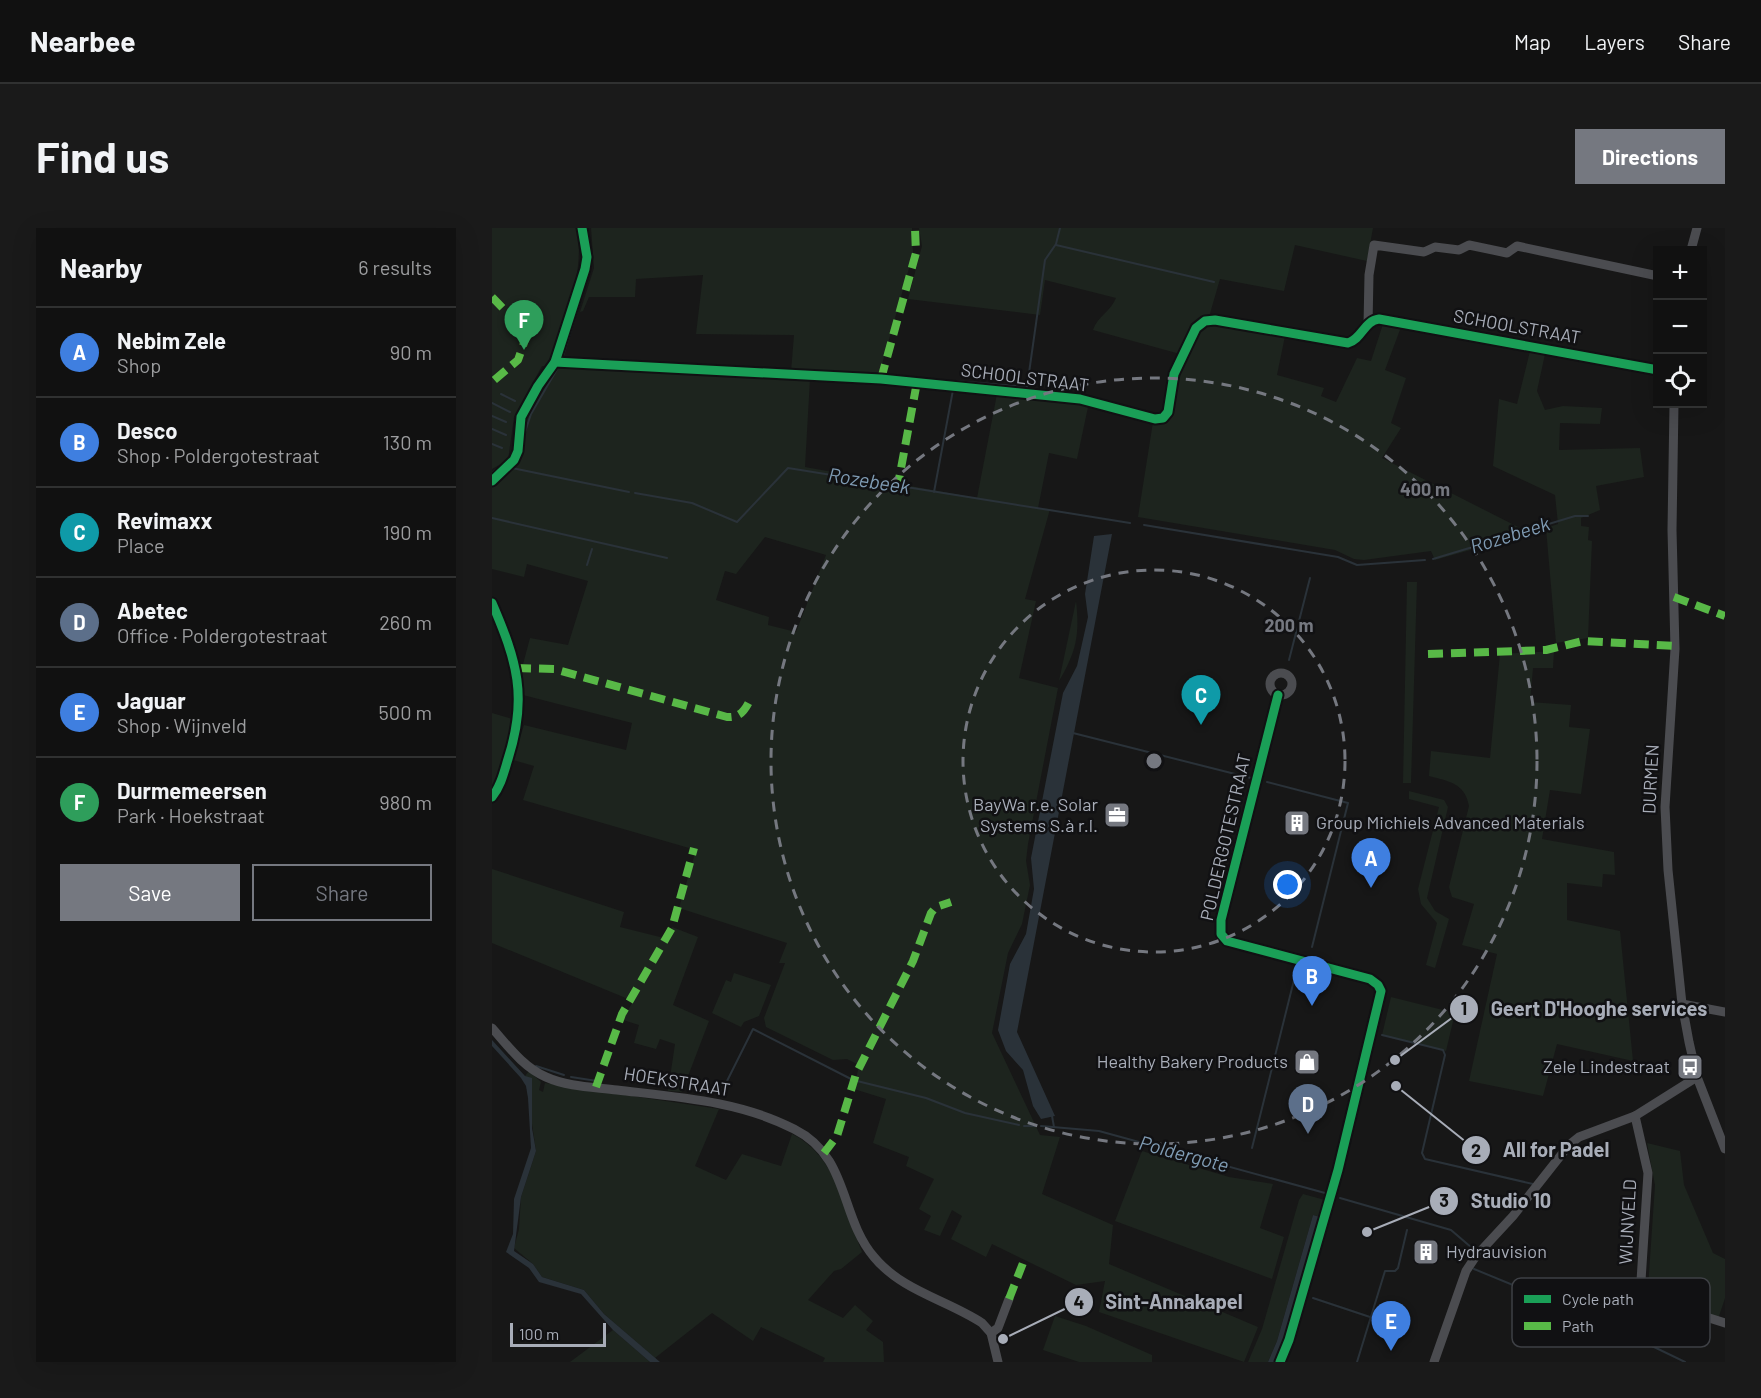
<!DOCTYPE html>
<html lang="en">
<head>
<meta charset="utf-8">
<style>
  body { margin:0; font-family:Barlow,sans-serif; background:#1a1a1a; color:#f1f3f6 }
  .controls { position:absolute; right:18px; top:18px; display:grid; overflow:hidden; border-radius:0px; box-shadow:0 6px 24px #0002 }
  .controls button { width:54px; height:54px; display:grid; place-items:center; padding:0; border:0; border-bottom:2px solid #303131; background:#111; color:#f1f3f6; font:30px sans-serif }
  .scale { position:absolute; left:18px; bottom:15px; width:96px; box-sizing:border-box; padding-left:6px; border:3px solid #a8adb8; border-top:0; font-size:16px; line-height:21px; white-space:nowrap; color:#a8adb8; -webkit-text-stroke:4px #111113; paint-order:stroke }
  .you { position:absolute; left:796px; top:657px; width:21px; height:21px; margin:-15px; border:4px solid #fff; border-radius:50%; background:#1a73e8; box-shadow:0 0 0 9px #1a73e833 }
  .badge { display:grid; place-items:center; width:39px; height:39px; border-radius:50%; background:#757880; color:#fff; font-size:20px; font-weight:700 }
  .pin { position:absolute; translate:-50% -50px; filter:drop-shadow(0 2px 3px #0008) }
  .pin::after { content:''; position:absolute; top:32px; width:21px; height:18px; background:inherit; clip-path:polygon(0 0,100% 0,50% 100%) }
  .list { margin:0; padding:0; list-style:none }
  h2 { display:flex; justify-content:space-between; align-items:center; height:78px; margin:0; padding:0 24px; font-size:26px }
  h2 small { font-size:20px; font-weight:400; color:#9c9d9f }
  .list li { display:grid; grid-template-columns:39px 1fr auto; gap:18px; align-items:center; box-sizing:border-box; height:90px; padding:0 24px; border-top:2px solid #303131 }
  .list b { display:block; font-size:22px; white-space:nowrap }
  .list p { margin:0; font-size:20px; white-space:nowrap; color:#9c9d9f }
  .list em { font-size:20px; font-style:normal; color:#9c9d9f }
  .actions { display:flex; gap:12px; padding:18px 24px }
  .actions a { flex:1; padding:14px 0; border:2px solid #757880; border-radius:0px; text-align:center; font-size:21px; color:#757880 }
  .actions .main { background:#757880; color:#fff }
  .icon { flex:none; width:33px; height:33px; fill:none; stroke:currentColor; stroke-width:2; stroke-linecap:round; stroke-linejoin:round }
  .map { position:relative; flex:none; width:1233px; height:1134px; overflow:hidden; border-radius:0px }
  header { display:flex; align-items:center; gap:36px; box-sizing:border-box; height:84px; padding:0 30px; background:#111; border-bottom:2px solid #303131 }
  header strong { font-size:28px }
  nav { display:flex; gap:33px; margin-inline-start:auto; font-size:21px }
  .intro { display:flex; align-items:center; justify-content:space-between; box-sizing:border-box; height:144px; padding:0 36px }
  h1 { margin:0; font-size:42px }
  .button { padding:15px 27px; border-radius:0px; background:#757880; color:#fff; font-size:21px; font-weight:700 }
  main { display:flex; gap:36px; padding:0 36px }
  aside { flex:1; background:#111; border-radius:0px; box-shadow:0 6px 24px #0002 }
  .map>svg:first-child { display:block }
  .green { fill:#1d241e; fill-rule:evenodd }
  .water { fill:#2a3239 }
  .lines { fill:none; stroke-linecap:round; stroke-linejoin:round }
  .stream { stroke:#2a3239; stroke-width:2 }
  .minor { stroke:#4b4c50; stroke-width:9 }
  .quiet { stroke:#58b947; stroke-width:8; stroke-dasharray:15 8; stroke-linecap:butt }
  .cycleway-casing { stroke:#111113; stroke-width:13 }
  .cycleway { stroke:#1a9f57; stroke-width:9 }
  .ring { fill:none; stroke:#757880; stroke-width:3; stroke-dasharray:10 8 }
  .labels { text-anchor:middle; stroke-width:5; stroke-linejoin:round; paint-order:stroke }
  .street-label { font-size:18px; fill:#a8adb8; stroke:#111113 }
  .poi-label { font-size:18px; fill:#a8adb8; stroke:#111113; text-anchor:end }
  .water-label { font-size:20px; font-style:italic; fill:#7f9bb3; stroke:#111113 }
  .key { fill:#111113; stroke:#3e4045; stroke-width:1.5 }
  .key-label { font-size:16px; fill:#a8adb8 }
  .centre { fill:#757880; stroke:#111113; stroke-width:3 }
  .ring-label { font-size:18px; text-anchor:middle; font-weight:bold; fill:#757880; stroke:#111113; stroke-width:5; stroke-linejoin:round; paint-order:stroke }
  .leader { fill:none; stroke:#a8adb8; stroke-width:2 }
  .callout-dot { fill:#a8adb8; stroke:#111113; stroke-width:2 }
  .mark-label { font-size:18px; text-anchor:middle; font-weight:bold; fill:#111 }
  .callout-label { font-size:20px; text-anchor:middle; font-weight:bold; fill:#a8adb8; stroke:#111113; stroke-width:5; stroke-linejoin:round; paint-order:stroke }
</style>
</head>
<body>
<header>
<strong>Nearbee</strong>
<nav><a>Map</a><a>Layers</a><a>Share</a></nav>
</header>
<div class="intro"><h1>Find us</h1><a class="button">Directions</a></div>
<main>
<aside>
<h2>Nearby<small>6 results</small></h2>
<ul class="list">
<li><span class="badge" style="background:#3f7fe0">A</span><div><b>Nebim Zele</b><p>Shop</p></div><em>90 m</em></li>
<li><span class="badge" style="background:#3f7fe0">B</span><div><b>Desco</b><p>Shop · Poldergotestraat</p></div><em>130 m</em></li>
<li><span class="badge" style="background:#0f9aa8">C</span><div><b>Revimaxx</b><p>Place</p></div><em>190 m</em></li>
<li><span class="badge" style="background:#5c6f8a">D</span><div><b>Abetec</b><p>Office · Poldergotestraat</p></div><em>260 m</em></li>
<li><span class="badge" style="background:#3f7fe0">E</span><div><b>Jaguar</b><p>Shop · Wijnveld</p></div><em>500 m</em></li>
<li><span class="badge" style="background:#2e9e5b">F</span><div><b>Durmemeersen</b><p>Park · Hoekstraat</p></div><em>980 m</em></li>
</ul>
<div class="actions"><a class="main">Save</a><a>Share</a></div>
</aside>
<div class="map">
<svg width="1233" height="1134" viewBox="0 0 1233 1134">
  <rect width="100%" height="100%" fill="#171717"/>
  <g class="green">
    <path d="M0 0H85C93 49 73 83 61 129L54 138H50L22 189 16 232 0 241Z"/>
    <polygon points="99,0 420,0 421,26 387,147 299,144 302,107 204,106 211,47 144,51 143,69 97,69 91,83 88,84 102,40"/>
    <path d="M427 0H881L875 33 803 17 792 63 728 51 717 89 688 126 601 102C605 89 619 83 624 70L553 52 548 87 416 71 430 18Z"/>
    <polygon points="717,96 793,108 785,147 832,160 829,168 844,174 865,130 879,133 891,96 909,99 893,142 914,150 899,195 909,200 890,230 1038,305 943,332 939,323 872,332 862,331 843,322 646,289 661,194 674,192 680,186 686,148 708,100"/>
    <polygon points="1038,123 1053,126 1045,163 1053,182 1071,178 1110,180 1108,196 1068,195 1067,222 1148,220 1152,249 1104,258 1108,282 1089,290 1089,298 1097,299 1096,312 1100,313 1096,410 1064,415 1054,300 1066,296 1063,267 1001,238 1007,171 1025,176"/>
    <path d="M65 138 318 151 313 239 485 270 505 166 576 173 596 179 585 231 557 225 546 280 558 281 533 371 544 373 527 450 566 460 536 616 534 633 538 657 530 696 516 725 500 805 548 907 568 909 550 966 621 997 617 1036 766 1099 752 1134 607 1084 613 1053 584 1057 500 1016 494 1029 459 1011 470 988 460 982 448 1008 432 1002 439 988 427 981 442 951 414 938 417 929 381 915 394 871 362 861 367 837 355 831 341 832 274 799 272 790 293 735H287L295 715 187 680 204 622 31 572 42 538 21 532 32 497 134 522 140 495 31 467 30 440 38 410 76 417 96 353 35 336 32 349 0 341V258C40 228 22 230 34 191 40 172 53 154 65 138ZM273 309 334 327 304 404 276 397 277 389 224 372 233 343 244 346Z"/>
    <polygon points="915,354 925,354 919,555 911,555"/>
    <path d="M584 373C588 407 584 424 567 453Z"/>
    <path d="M1062 423 1061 440H1041L1038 474 1079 477 1077 499 1098 501 1089 566 1058 562 1050 611 1122 624 1123 647 1111 646 1110 659 1075 655V692L1128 703 1141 833 1065 816 1051 868 977 853 1005 726 970 717 982 676 960 669 957 659 977 578C973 555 956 553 937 548L939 523 998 530 1008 426Z"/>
    <polygon points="0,485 24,492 7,549 0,564"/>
    <polygon points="917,563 952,572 956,579 935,670 943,683 957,691 943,740 934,737 945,695 929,676 926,661 947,579 917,571"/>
    <polygon points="0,641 132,684 128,699 176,711 180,699 206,709 181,777 217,793 190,864 176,863 183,816 168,811 164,821 142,815 147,797 131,792 141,773 0,715"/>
    <polygon points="242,745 279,757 267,788 252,794 249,799 220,785 234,752 239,754"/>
    <polygon points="899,769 963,785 954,823 890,807"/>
    <path d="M37 843 49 854 47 862 51 864 53 855 227 881 203 938 234 952 250 926 289 938 300 906C344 927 353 982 370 1024L349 1041 342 1043 316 1072 351 1090 363 1077 381 1093 374 1102 391 1114 392 1134H331L333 1130 269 1099 261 1113 220 1085 163 1130 112 1086 92 1062 50 1049 41 1036 22 1020 27 1001 29 969 44 923 33 848Z"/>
    <polygon points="1155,915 1188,923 1192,957 1221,1025 1233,1031 1233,1070 1226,1091 1169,1073 1156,1060 1163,957"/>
    <polygon points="650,923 737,949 781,956 768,1000 792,1009 780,1051 623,993"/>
    <polygon points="811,966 833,972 828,989 821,987 785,1113 776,1134 756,1134 770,1101 807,972"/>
    <polygon points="563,1088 594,1098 660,1127 660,1134 587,1134 551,1122"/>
    <polygon points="121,1102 158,1134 78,1134"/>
  </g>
  <g class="water">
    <polygon points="620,306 525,804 563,888 549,891 541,878 531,842 514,823 506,802 518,736 534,706 542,661 539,630 571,465 585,438 596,389 593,366 602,308"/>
    <polygon points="0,812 33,848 40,850 40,900 44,923 29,969 22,1023 41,1036 50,1049 92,1062 112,1086 168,1134 158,1134 121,1102 89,1066 47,1054 37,1040 14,1024 21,1006 22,971 39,920 36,870 34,858 29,850 0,818"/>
    <polygon points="821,987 828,989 791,1112 782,1134 776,1134 785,1113"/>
  </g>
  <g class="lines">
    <g class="stream">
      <polyline points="95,0 99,27"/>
      <polyline points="564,17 722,54"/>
      <polyline points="70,131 96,47"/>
      <polyline points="462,156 463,153 535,159 553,32 564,16 568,0"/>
      <polyline points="9,166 23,173"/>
      <polyline points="0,175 18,184"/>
      <polyline points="0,188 14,194"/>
      <polyline points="0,201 14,207"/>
      <polyline points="31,210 39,186 68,136"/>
      <polyline points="0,216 10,220"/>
      <polyline points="20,240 137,264"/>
      <polyline points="0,245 11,236 14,237"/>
      <polyline points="442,264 461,162"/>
      <polyline points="143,265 200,275 245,294 296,240 638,295"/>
      <polyline points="0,290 175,330"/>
      <polyline points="652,297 846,329 865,337 933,332"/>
      <polyline points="941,331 1083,288 1096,288"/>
      <polyline points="95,337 100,321"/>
      <polyline points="797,432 818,350"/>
      <polyline points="581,505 759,550"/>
      <polyline points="775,554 856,575 820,719"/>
      <polyline points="890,807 951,822 953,827 930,925 933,931 1041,956"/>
      <polyline points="44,838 72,847"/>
      <polyline points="79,849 105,853"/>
      <polyline points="365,853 434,870 473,885 527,897"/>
      <polyline points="228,867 261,801 359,851"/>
      <polyline points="560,888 562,899"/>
      <polyline points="532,898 543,898"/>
      <polyline points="549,898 607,903 833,965"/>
      <polyline points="760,920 805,740"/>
      <polyline points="848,970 959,1002 980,1020"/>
      <polyline points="982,1041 1116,1096"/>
      <polyline points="821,1070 881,1090"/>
      <polyline points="1135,1106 1193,1134"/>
      <polyline points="865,1134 893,1043 903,1043 906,1040 915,1002"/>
    </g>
    <g class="minor">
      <polyline points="1199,22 1205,0"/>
      <polyline points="876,97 877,47 882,17 932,24 943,19 967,22 977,17 1015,25 1025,18 1166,48"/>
      <path d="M63 134 389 151 588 171 663 191 671 190 676 184 682 146 704 100 713 93 723 92 856 115C870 111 872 93 887 91L1166 142"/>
      <polyline points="1182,176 1180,302 1183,421 1173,579 1176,642 1190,776 1197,814 1205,849 1233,921"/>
      <polyline points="0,253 22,232 26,223 29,189 46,158 63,134 93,41 95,29 90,0"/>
      <path d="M0 375C25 433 36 469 16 531 12 544 9 558 0 569"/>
      <circle cx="789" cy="456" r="11"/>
      <polyline points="786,467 729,692 729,706 735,713 878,751 886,757 889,763 846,942 797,1112 788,1134"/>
      <polyline points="1190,776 1233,784"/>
      <path d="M0 800C16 818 31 839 54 849 76 859 102 859 125 862 185 869 248 873 302 901 358 929 347 988 382 1029 410 1063 455 1072 490 1095L499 1105 506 1134"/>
      <polyline points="1143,888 1156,945 1148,1068 1233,1095"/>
      <polyline points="499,1105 506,1100 517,1071"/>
      <polyline points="942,1134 974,1043 984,1028 1021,988 1077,917 1087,909 1143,888 1205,849"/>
    </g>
    <g class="quiet">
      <polyline points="0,69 25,95 33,112 26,132 0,154"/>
      <polyline points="389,151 424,25 423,0"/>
      <polyline points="405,262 425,154"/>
      <polyline points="1182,369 1233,388"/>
      <polyline points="936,426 1054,422 1091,413 1183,418"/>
      <path d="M24 440 62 441 235 489C250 490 254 480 260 468"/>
      <polyline points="104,859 130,786 180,700 202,620"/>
      <polyline points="332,925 345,908 364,846 421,733 439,685 444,679 459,674"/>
      <polyline points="517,1071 531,1035"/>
    </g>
    <g class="cycleway-casing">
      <g id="cycleway">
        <path d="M63 134 389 151 588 171 663 191 671 190 676 184 682 146 704 100 713 93 723 92 856 115C870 111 872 93 887 91L1166 142"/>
        <polyline points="0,253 22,232 26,223 29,189 46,158 63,134 93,41 95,29 90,0"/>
        <path d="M0 375C25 433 36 469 16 531 12 544 9 558 0 569"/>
        <polyline points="786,467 729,692 729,706 735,713 878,751 886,757 889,763 846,942 797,1112 788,1134"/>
      </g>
    </g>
    <use href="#cycleway" class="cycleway"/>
  </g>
  <g class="ring">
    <circle cx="662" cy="533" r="191"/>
    <circle cx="662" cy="533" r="383"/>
  </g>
  <defs>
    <g id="office-square" transform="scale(1.35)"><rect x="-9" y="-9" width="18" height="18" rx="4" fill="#757880" stroke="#111113"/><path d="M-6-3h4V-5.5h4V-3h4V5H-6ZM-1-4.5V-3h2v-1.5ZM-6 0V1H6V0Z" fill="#fff"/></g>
    <g id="building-square" transform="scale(1.35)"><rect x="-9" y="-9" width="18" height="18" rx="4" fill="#757880" stroke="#111113"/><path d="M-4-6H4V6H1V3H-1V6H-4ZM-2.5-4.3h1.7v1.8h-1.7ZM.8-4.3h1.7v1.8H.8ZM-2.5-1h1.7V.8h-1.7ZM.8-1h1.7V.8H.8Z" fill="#fff"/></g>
    <g id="shop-square" transform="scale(1.35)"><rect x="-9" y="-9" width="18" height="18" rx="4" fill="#757880" stroke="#111113"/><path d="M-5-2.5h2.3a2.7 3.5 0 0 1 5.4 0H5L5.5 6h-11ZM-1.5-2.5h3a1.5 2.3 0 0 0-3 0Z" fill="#fff"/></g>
    <g id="bus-square" transform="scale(1.35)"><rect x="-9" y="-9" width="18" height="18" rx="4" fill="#757880" stroke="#111113"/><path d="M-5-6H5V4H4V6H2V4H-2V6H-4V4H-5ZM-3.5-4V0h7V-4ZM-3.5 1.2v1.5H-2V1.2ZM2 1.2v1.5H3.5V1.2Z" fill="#fff"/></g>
  </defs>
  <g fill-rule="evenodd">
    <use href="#office-square" x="625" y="587"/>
    <use href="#building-square" x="805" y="595"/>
    <use href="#shop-square" x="815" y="834"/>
    <use href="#bus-square" x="1198" y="839"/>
    <use href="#building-square" x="934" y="1024"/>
  </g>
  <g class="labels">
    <g class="street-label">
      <text transform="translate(1025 99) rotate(10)" y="6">SCHOOLSTRAAT</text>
      <text transform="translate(533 150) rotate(7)" y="6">SCHOOLSTRAAT</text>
      <text transform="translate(1159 551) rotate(-87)" y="6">DURMEN</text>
      <text transform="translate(734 609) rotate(-77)" y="6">POLDERGOTESTRAAT</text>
      <text transform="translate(185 854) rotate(9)" y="6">HOEKSTRAAT</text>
      <text transform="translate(1136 994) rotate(-87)" y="6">WIJNVELD</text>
    </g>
    <g class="poi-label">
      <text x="606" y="583">BayWa r.e. Solar<tspan x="606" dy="21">Systems S.à r.l.</tspan></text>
      <text x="824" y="601" text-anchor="start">Group Michiels Advanced Materials</text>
      <text x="796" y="840">Healthy Bakery Products</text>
      <text x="1178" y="845">Zele Lindestraat</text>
      <text x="954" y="1030" text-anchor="start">Hydrauvision</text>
    </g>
    <g class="water-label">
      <text transform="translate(377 253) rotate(9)" y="7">Rozebeek</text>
      <text transform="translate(1018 307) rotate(-17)" y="7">Rozebeek</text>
      <text transform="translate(692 926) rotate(15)" y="7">Poldergote</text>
    </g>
  </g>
  <rect x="1020" y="1050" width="198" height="69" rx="9" class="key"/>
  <rect x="1032" y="1067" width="27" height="8" fill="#1a9f57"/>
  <rect x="1032" y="1094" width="27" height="8" fill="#58b947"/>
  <g class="key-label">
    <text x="1070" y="1077">Cycle path</text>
    <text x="1070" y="1104">Path</text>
  </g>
  <circle cx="662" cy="533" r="9" class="centre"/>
  <g class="ring-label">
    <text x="933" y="268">400 m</text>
    <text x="797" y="404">200 m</text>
  </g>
  <path class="leader" d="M903 832L972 781M904 858L984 922M875 1004L952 973M511 1111L587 1074"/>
  <g class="callout-dot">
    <circle cx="903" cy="832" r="6"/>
    <circle cx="904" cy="858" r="6"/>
    <circle cx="875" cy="1004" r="6"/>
    <circle cx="511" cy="1111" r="6"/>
    <circle cx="972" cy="781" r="15"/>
    <circle cx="984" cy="922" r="15"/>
    <circle cx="952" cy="973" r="15"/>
    <circle cx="587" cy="1074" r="15"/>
  </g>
  <g class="mark-label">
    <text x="972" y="787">1</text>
    <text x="984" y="929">2</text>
    <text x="952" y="979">3</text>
    <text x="587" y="1081">4</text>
  </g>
  <g class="callout-label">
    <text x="1107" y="788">Geert D'Hooghe services</text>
    <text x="1064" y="929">All for Padel</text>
    <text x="1019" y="980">Studio 10</text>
    <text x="682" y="1081">Sint-Annakapel</text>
  </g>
</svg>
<div class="controls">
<button>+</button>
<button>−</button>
<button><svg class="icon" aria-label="locate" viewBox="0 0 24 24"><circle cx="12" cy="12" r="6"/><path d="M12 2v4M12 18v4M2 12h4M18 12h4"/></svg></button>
</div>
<div class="scale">100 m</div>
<div class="you"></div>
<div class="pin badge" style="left:879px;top:660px;background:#3f7fe0">A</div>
<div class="pin badge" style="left:820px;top:778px;background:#3f7fe0">B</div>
<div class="pin badge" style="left:709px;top:497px;background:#0f9aa8">C</div>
<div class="pin badge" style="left:816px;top:906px;background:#5c6f8a">D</div>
<div class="pin badge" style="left:899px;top:1123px;background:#3f7fe0">E</div>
<div class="pin badge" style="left:32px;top:122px;background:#2e9e5b">F</div>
</div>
</main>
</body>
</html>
